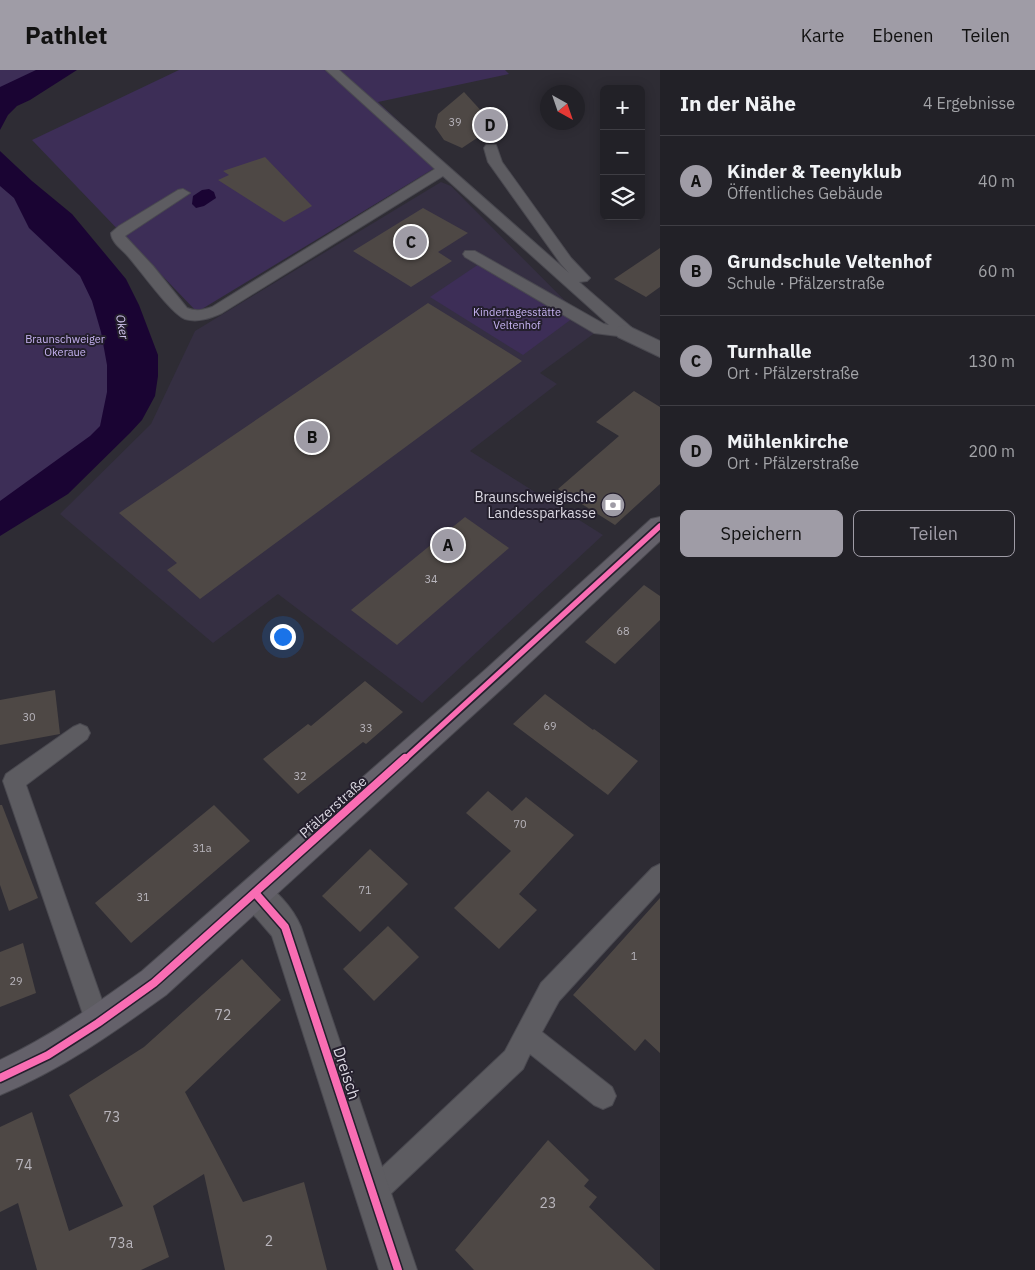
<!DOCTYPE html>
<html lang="de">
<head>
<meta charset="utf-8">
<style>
  body { margin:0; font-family:"IBM Plex Sans",sans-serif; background:#2a292f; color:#f1f3f6 }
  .controls { position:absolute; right:15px; top:15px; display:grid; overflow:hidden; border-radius:8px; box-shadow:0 2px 12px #0003 }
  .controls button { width:45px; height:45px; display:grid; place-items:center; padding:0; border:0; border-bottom:1px solid #3f3e44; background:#222127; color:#f1f3f6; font:25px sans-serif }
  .compass { position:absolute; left:540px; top:15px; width:45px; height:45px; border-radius:50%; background:#222127; box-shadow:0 2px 12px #0003; rotate:140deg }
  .you { position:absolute; left:282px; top:566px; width:18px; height:18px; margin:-12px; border:4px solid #fff; border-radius:50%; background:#1a73e8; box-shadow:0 0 0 8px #1a73e833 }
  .badge { display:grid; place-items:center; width:32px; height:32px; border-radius:50%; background:#9f9ca6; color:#111; font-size:16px; font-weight:700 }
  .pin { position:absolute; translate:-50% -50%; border:2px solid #fff; box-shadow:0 1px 5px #0006 }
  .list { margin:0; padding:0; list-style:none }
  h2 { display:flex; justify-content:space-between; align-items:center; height:65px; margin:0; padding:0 20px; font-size:21px }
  h2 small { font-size:16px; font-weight:400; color:#a2a3a7 }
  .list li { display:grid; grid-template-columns:32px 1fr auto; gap:15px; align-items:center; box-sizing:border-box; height:90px; padding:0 20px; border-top:1px solid #3f3e44 }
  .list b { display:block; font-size:19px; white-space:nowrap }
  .list p { margin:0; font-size:16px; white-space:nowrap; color:#a2a3a7 }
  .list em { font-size:16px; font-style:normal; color:#a2a3a7 }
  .actions { display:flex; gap:10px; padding:15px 20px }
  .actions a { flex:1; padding:11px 0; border:1px solid #9f9ca6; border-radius:8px; text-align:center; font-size:18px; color:#9f9ca6 }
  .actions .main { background:#9f9ca6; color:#111 }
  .icon { flex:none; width:28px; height:28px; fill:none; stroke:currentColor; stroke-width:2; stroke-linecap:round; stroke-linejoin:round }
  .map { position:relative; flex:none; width:660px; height:1200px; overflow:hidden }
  header { display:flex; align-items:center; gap:30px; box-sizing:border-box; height:70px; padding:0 25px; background:#9f9ca6; color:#111 }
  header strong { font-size:24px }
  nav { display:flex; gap:28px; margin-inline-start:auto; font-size:18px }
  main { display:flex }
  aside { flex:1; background:#222127 }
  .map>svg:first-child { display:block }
  .built { fill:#352f42 }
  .green { fill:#3d2e57 }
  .water { fill:#1a0433 }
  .building { fill:#4e4845 }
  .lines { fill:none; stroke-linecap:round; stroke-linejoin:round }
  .lane-casing { stroke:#4a4950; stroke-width:2 }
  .street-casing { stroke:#4a4950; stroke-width:2 }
  .secondary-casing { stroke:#4a4950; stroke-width:2 }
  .lane { fill:#5d5c61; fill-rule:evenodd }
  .street { fill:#5d5c61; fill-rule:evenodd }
  .secondary { fill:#64616a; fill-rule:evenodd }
  .cycleway-far1-casing { stroke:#241f2d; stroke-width:9 }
  .cycleway-casing { stroke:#241f2d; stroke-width:11 }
  .cycleway-far1 { stroke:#f96db3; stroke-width:5.5 }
  .cycleway { stroke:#f96db3; stroke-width:8 }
  .labels { text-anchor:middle; stroke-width:4; stroke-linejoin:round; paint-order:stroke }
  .number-label { font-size:11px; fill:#b8b5bc }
  .far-park-label { font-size:11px; fill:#c6b3f1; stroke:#241f2d }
  .far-water-label { font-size:12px; font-style:italic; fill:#d3c7f0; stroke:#241f2d }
  .poi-label { font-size:14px; fill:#dcd9e3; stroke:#241f2d; text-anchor:end }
  .street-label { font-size:14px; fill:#dcd9e3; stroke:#241f2d }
  .near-number-label { font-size:14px; fill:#b8b5bc }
  .near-street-label { font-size:16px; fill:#dcd9e3; stroke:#241f2d }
</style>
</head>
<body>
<header>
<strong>Pathlet</strong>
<nav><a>Karte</a><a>Ebenen</a><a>Teilen</a></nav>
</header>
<main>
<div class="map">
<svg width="660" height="1200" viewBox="0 0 660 1200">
  <rect width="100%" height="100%" fill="#2e2c34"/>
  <polygon class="built" points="441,112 451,116 596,262 540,303 557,314 470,381 603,465 422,633 278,524 213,573 60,444 151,354 195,261"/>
  <g class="green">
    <polygon points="0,0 67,0 0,44"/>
    <polygon points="179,0 505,0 509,4 378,32 443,93 197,242 32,70"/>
    <polygon points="0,89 120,208 110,358 0,446"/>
    <polygon points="479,194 573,248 523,285 430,227"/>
  </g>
  <g class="water">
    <polygon points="36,0 77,0 30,30 17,36 8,45 0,60 0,17"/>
    <polygon points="0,81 32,111 72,144 126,209 139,235 158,285 158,306 155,326 142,350 130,363 68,424 0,466 0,431 90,366 100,356 107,322 107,295 101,262 92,231 80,206 29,158 14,128 0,116"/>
    <polygon points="209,119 214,122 216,128 204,136 196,138 192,134 193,126 202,120"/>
  </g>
  <g class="building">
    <polygon points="464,22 495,56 462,78 444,70 435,57 438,44"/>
    <polygon points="265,87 312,136 284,152 218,110 229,105 223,101"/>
    <polygon points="423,138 468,163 438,182 452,191 411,217 353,181"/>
    <polygon points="660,178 660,217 646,227 614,209"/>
    <polygon points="428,233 522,291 200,529 167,500 177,493 119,443"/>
    <polygon points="634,321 660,337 660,414 615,455 558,419 619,366 596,352"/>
    <polygon points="465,447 509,478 397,575 351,540"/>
    <polygon points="644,515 660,526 660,550 615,594 585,572"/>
    <polygon points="365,611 403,642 366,674 363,672 298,724 263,689 308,654 311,656"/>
    <polygon points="55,620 60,664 0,675 0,630"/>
    <polygon points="545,624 593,660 594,659 638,691 608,725 513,654"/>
    <polygon points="488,721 512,741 526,727 574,765 519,824 537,840 499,879 454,838 511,781 466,743"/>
    <polygon points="0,735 2,735 38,828 9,841 0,815"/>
    <polygon points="214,735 250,771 131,873 95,833"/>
    <polygon points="370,779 408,814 360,862 322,826"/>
    <polygon points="660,828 660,983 645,969 635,981 573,925"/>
    <polygon points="388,856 419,887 374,931 343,899"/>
    <polygon points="23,873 36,923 0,937 0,882"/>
    <polygon points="242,889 281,930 185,1022 243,1132 304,1112 327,1200 225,1200 204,1104 153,1136 169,1187 141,1200 37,1200 18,1133 0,1142 0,1057 32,1042 69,1161 123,1136 69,1025 144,977"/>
    <polygon points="548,1070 589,1110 584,1116 597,1127 589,1137 655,1200 474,1200 455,1180"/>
  </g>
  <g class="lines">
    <g class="lane-casing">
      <g id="lane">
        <path d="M326 0H339L569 203 561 194 488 92 484 78 486 75H496L502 92 571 188 590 208 587 211 579 212 632 258 634 262 632 266 626 267 594 263 465 187 463 184 465 181H475L604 254 609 255 443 106 222 243C211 248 198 253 185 249 170 243 139 198 126 184 120 178 111 171 111 163L119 156 178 120 183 119 190 123 125 166 153 196 187 238C196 242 203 240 212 237L435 99Z"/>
        <polygon points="80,654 87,657 90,663 87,669 26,715 110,953 107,962 98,965 89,962 86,953 3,711 6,704 73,657"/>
        <polygon points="660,794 660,821 559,931 542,962 612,1017 616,1026 612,1035 603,1039 594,1035 530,984 523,999 381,1133 372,1137 363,1133 359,1124 363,1115 505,981 541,913 652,798"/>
      </g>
    </g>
    <g class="street-casing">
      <g id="street">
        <polygon points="626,255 660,271 660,287 618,267 615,262 618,257"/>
        <path d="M256 809C275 817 293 838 301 857L417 1200H379L272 866 245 835 240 824 245 813Z"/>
      </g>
    </g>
    <g class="secondary-casing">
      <path id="secondary" d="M660 447V471L506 615 166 925C113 963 61 1000 0 1025V990C51 966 96 934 142 901L486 599 651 449Z"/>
    </g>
    <use href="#lane" class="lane"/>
    <use href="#street" class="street"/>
    <use href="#secondary" class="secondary"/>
    <g class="cycleway-far1-casing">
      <polyline id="cycleway-far1" points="404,690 660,456"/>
    </g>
    <g class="cycleway-casing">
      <g id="cycleway">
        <polyline points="256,824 285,857 398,1200"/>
        <polyline points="0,1008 48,985 98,953 154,913 405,688"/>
      </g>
    </g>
    <use href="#cycleway-far1" class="cycleway-far1"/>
    <use href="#cycleway" class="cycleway"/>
  </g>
  <defs>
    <g id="bank-disc" transform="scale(1.25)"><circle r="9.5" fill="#9f9ca6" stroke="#241f2d"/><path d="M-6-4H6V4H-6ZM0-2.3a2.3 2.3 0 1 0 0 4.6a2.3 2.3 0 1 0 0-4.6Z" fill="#fff"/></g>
  </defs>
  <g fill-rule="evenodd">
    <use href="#bank-disc" x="613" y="435"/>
  </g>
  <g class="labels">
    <g class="number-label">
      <text x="455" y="56">39</text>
      <text x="431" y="513">34</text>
      <text x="623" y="565">68</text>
      <text x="29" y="651">30</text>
      <text x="550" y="660">69</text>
      <text x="366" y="662">33</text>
      <text x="300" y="710">32</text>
      <text x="520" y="758">70</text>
      <text x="202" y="782">31a</text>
      <text x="365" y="824">71</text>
      <text x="143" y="831">31</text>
      <text x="634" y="890">1</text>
      <text x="16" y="915">29</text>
    </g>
    <g class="far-park-label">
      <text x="517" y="246">Kindertagesstätte<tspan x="517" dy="13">Veltenhof</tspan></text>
      <text x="65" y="273">Braunschweiger<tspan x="65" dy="13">Okeraue</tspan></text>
    </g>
    <g class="far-water-label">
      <text transform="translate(122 257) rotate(80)" y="4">Oker</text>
    </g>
    <g class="poi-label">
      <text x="596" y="432">Braunschweigische<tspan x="596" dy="16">Landessparkasse</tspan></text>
    </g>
    <g class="street-label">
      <text transform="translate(333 737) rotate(-42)" y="5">Pfälzerstraße</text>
    </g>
    <g class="near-number-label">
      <text x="223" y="950">72</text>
      <text x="112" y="1052">73</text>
      <text x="24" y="1100">74</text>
      <text x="548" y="1138">23</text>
      <text x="269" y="1176">2</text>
      <text x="121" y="1178">73a</text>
    </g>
    <g class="near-street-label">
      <text transform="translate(347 1003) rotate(72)" y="6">Dreisch</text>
    </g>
  </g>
</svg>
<div class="controls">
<button>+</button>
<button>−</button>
<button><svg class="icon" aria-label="layers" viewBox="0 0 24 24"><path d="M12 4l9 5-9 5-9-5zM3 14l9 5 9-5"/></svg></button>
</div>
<svg class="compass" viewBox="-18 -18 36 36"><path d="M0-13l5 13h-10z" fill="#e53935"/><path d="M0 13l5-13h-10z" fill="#a2a3a7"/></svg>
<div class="you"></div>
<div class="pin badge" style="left:448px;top:475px">A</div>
<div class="pin badge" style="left:312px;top:367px">B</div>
<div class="pin badge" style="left:411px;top:172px">C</div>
<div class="pin badge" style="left:490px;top:55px">D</div>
</div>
<aside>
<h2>In der Nähe<small>4 Ergebnisse</small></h2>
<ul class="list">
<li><span class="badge">A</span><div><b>Kinder &amp; Teenyklub</b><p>Öffentliches Gebäude</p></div><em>40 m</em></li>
<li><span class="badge">B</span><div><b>Grundschule Veltenhof</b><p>Schule · Pfälzerstraße</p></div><em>60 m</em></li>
<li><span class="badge">C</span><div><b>Turnhalle</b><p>Ort · Pfälzerstraße</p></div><em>130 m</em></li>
<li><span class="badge">D</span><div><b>Mühlenkirche</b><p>Ort · Pfälzerstraße</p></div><em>200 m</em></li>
</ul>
<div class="actions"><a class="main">Speichern</a><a>Teilen</a></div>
</aside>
</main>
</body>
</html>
